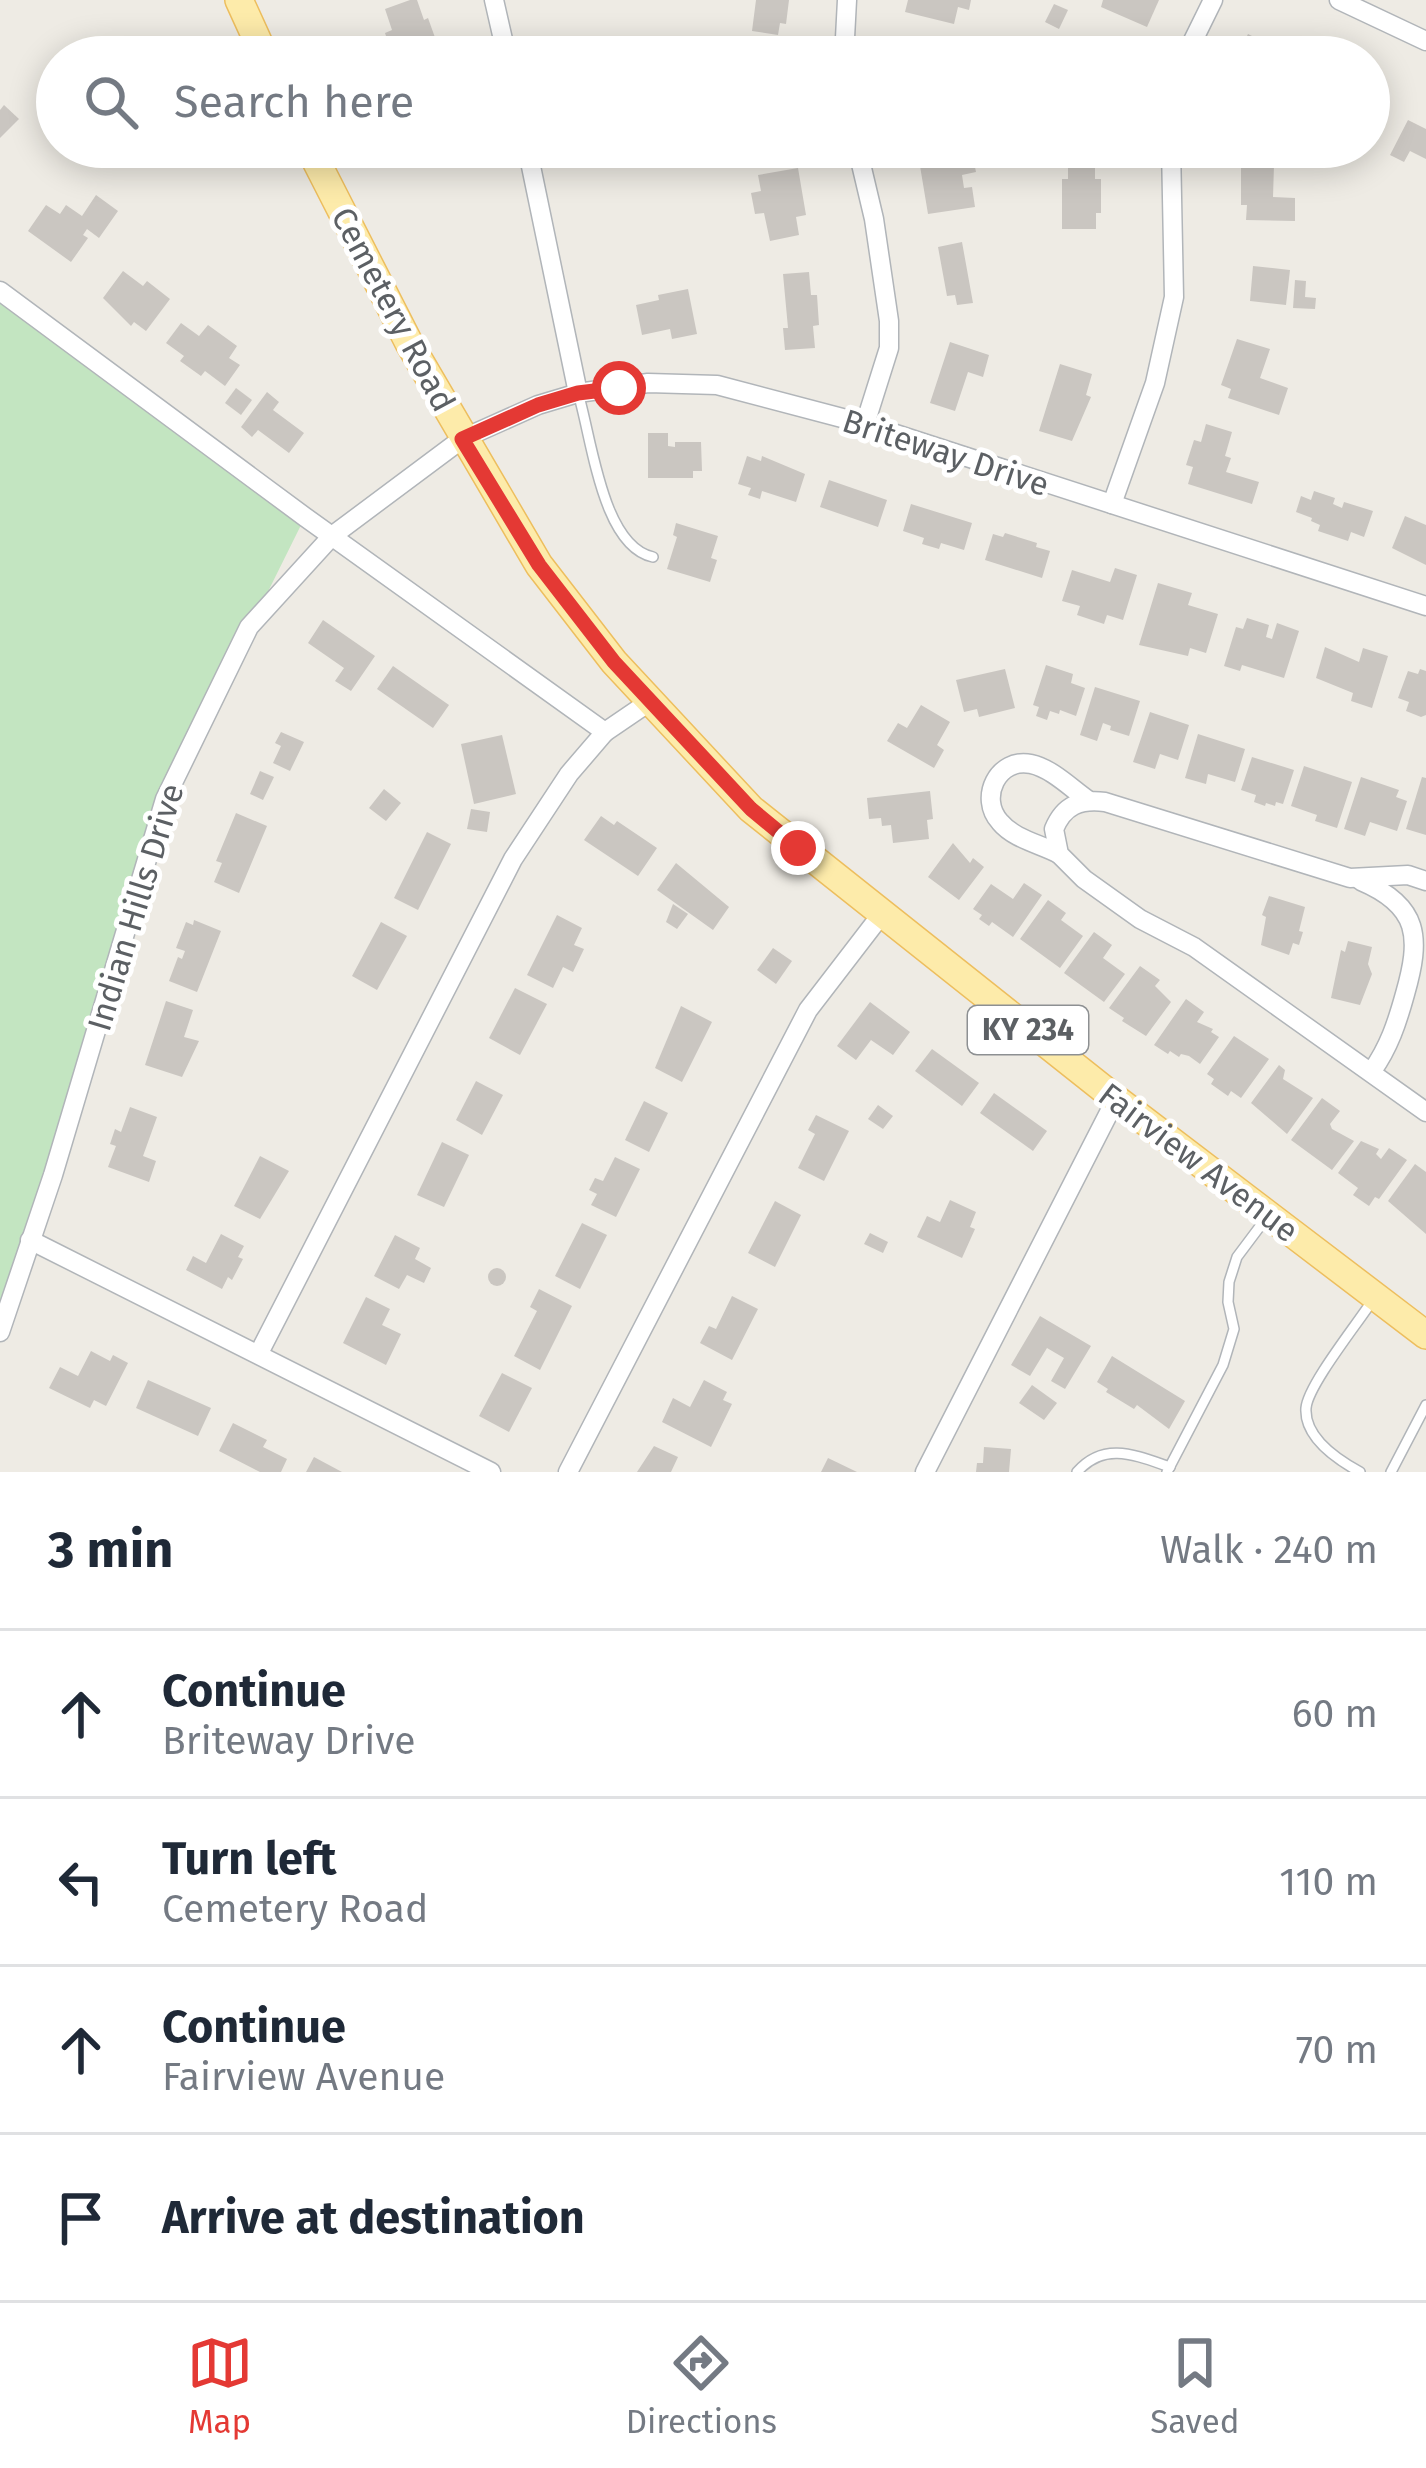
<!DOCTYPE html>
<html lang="en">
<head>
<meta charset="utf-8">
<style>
  body { margin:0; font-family:"Fira Sans",sans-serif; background:#f6f6f7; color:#1f2937 }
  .stop { position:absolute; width:36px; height:36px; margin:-27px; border:9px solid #e43934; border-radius:50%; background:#fff }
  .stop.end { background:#e43934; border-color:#fff; box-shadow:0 3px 12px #0008 }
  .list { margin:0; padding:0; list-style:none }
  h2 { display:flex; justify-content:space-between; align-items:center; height:156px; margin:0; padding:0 48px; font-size:51px }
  h2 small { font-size:39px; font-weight:400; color:#747a83 }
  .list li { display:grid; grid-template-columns:78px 1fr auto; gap:36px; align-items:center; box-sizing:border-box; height:168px; padding:0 48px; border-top:3px solid #e0e1e3 }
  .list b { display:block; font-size:45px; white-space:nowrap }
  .list p { margin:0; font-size:39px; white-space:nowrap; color:#747a83 }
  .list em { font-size:39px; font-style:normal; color:#747a83 }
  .icon { flex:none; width:66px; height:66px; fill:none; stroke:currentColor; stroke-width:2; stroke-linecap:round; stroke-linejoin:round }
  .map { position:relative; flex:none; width:1426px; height:1472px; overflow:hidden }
  .search { position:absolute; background:#fff; box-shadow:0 6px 30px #0003; left:36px; right:36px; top:36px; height:132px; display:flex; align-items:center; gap:30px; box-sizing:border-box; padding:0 42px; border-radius:66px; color:#747a83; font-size:45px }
  .sheet { height:828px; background:#fff }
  nav { display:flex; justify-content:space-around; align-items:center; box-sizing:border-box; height:168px; border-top:3px solid #e0e1e3; background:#fff; font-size:33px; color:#747a83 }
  nav a { display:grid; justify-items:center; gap:6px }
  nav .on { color:#e43934 }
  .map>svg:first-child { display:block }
  .green { fill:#c3e5c1 }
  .building { fill:#cac6c1 }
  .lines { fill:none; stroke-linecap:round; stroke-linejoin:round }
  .service-casing { stroke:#b1b5b9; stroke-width:12 }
  .minor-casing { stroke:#b1b5b9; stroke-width:21 }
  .primary-casing { stroke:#edbe5e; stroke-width:30 }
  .service { stroke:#fff; stroke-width:9 }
  .minor { stroke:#fff; stroke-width:18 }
  .primary { stroke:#fdebaa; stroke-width:27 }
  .route { stroke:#e43934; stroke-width:15 }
  .labels { text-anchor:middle; stroke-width:10; stroke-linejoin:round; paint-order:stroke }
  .shield { fill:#fff; stroke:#8d9092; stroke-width:3 }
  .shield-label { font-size:30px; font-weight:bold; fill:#5c6064 }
  .street-label { font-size:33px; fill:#5c6064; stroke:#fff }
</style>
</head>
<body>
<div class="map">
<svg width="1426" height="1472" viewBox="0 0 1426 1472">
  <rect width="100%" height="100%" fill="#eeebe4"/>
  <polygon class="green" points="0,291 305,517 165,799 0,1319"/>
  <g class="building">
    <polygon points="410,0 417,0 424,20 428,18 442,57 393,57 385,33 392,30 385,9"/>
    <polygon points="756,0 789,0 786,24 780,23 778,35 752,31"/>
    <polygon points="908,0 971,0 969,10 958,7 954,24 905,12"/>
    <polygon points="1103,0 1159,0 1147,27 1101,7"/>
    <polygon points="1054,4 1068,10 1059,29 1045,22"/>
    <polygon points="1248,34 1293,57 1237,57"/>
    <polygon points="928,45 929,57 900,57 899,48"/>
    <polygon points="4,105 19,119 0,138 0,110"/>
    <polygon points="1408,120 1426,129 1426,159 1410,151 1404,162 1390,155"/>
    <polygon points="972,152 976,172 962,175 964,188 972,187 975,207 928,214 919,160"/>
    <polygon points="1068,160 1095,161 1095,179 1101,179 1101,213 1096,213 1096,229 1062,229 1062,179 1068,179"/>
    <polygon points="1241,165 1274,165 1273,197 1295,198 1295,221 1246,220 1247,205 1241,205"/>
    <polygon points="798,168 806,215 796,217 799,235 770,241 764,213 755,214 751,193 761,191 758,175"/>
    <polygon points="96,195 118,211 99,238 87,229 83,235 88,238 71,262 28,231 46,205 60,214 66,205 82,216"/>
    <polygon points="962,242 973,303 957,305 955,295 947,296 938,247"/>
    <polygon points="1253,266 1290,270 1286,305 1250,301"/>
    <polygon points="123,271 143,286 147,281 170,299 146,331 134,322 131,326 103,298"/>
    <polygon points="809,272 811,295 817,295 819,325 813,326 815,348 785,350 783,328 788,328 783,274"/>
    <polygon points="1295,280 1306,281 1305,297 1316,298 1315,309 1293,308"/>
    <polygon points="688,289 697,334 672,339 670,329 642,335 636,305 659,300 658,295"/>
    <polygon points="181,323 199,336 208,325 237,346 229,358 240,365 225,386 205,371 201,376 180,361 184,356 166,343"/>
    <polygon points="1237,339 1270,349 1260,378 1288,388 1279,415 1228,398 1231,389 1221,385"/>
    <polygon points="950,342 989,355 983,377 968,372 955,411 930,403"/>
    <polygon points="1060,364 1092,374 1086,395 1091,397 1072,441 1039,431"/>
    <polygon points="236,388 252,400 241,415 225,403"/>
    <polygon points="267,392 279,402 273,410 304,433 289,453 258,430 252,437 241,427"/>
    <polygon points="1206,424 1232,432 1225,456 1231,458 1226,472 1259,482 1252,504 1188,484 1193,467 1186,465 1194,440 1201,442"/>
    <polygon points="648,433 668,433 668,446 675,447 675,442 701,442 702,471 693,471 693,478 648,478"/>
    <polygon points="747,456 761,461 762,456 805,474 796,502 762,491 760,499 748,495 751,488 738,484"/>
    <polygon points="829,480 887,500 878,527 820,507"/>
    <polygon points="1314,491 1335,498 1333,504 1342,508 1344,502 1373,511 1364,537 1351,532 1348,541 1318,531 1320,525 1311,521 1312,518 1296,512 1301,496 1311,500"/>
    <polygon points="911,504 972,523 964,550 941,543 939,549 922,544 924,538 903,531"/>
    <polygon points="1405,516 1426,525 1426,565 1392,548"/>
    <polygon points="676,523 718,536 711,558 717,560 710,582 667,569 677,537 673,535"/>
    <polygon points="1005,533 1037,543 1036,547 1050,551 1042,578 985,560 993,534 1003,537"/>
    <polygon points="1115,568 1137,575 1123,620 1107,615 1104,624 1077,615 1080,606 1062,601 1072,570 1110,582"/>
    <polygon points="1158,583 1192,593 1188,605 1218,614 1206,653 1190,648 1188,656 1139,645"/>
    <polygon points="1247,618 1269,625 1266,637 1272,639 1277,623 1299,631 1284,678 1242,665 1240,671 1224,666 1236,627 1243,629"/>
    <polygon points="323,620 375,656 351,691 335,681 344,668 308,643"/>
    <polygon points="1325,647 1359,662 1363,648 1388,656 1372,708 1351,701 1353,693 1316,678"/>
    <polygon points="1046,665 1073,674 1071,683 1085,688 1076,716 1060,710 1059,714 1050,711 1047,720 1036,716 1039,707 1033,705"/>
    <polygon points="393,666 449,705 433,728 377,689"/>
    <polygon points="1005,669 1015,708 979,717 977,709 964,712 956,680"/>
    <polygon points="1420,669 1426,671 1426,715 1421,717 1406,711 1409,702 1398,698 1408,671 1418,674"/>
    <polygon points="1095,687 1140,701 1129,736 1110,730 1111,726 1103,723 1097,741 1080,735"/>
    <polygon points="921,705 950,722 937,745 944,750 934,768 887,741 898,723 907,728"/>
    <polygon points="1150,712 1189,725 1178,760 1160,754 1155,769 1133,762"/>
    <polygon points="281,732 304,742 290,771 273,763 281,746 275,743"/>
    <polygon points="1198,734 1245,749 1235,782 1208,774 1206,784 1185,778"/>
    <polygon points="502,735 516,794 474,804 461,744"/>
    <polygon points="1252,757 1294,770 1283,804 1276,802 1275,806 1266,803 1265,806 1254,802 1256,795 1241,790"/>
    <polygon points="1304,766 1352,782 1337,828 1315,821 1317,815 1291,806"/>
    <polygon points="260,771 274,777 263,800 250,794"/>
    <polygon points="1361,777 1399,790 1396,797 1407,801 1397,831 1370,822 1365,836 1344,829"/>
    <polygon points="1422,777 1426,778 1426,835 1406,829"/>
    <polygon points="384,789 401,803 386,821 369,808"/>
    <polygon points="930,791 933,819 927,820 929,839 893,843 891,825 882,826 881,818 869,819 867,798"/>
    <polygon points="471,809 490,812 487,832 467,829"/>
    <polygon points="236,813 267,826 239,893 214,882 222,863 216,861"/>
    <polygon points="601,816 614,825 617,821 657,848 638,876 584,840"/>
    <polygon points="427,832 451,844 418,910 394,898"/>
    <polygon points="953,843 970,863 973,858 984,867 959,900 928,877"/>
    <polygon points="676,863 729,907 713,930 657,890"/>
    <polygon points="1024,883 1042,895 1013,937 992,922 989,926 979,919 982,915 973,909 991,884 1013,899"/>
    <polygon points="1269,896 1305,907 1299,931 1303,932 1299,945 1293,943 1289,955 1261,945 1266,917 1262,915"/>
    <polygon points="1048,900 1066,913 1061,920 1083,936 1060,968 1020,939"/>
    <polygon points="673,904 688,914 677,929 666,922"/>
    <polygon points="557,915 582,928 574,945 584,949 573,972 563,967 553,988 527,975"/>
    <polygon points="194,920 221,931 197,992 169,981 178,957 182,959 185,951 176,948 186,922 193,925"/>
    <polygon points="381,922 407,936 377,990 352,976"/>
    <polygon points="1094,932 1112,945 1103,958 1125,974 1104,1002 1064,973"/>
    <polygon points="1348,941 1372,947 1368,964 1372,974 1360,1005 1331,998 1341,950 1345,952"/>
    <polygon points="773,948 792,961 776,984 757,970"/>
    <polygon points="1140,966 1160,980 1155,986 1171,1002 1146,1036 1122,1021 1124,1018 1109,1008"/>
    <polygon points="515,988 547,1004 520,1055 489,1038"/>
    <polygon points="1186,999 1204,1012 1197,1022 1213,1029 1211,1032 1219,1037 1200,1064 1189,1056 1181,1054 1179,1057 1170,1051 1168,1054 1154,1045"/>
    <polygon points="166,1001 193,1010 184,1037 199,1041 182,1077 145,1065"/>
    <polygon points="870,1002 910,1032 893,1055 871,1040 856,1060 837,1046"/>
    <polygon points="681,1006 712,1022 682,1082 655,1068"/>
    <polygon points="1234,1036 1269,1059 1241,1098 1231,1091 1228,1096 1211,1084 1214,1079 1207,1074"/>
    <polygon points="932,1049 979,1083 962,1106 915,1071"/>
    <polygon points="1279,1065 1285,1070 1283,1079 1313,1098 1287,1134 1251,1103"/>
    <polygon points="476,1081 503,1095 482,1135 456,1120"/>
    <polygon points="994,1093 1047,1131 1033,1151 980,1113"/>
    <polygon points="1322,1098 1340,1111 1330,1124 1332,1129 1354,1141 1332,1170 1291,1140"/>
    <polygon points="644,1101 668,1113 649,1152 625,1140"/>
    <polygon points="878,1105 893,1116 883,1129 868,1119"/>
    <polygon points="130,1107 157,1117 143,1156 156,1161 149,1182 108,1167 116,1146 110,1144 115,1129 121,1132"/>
    <polygon points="816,1115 849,1131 824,1181 798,1168 815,1134 808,1130"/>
    <polygon points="1361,1141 1379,1149 1376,1154 1381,1159 1389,1148 1407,1160 1379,1199 1375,1197 1369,1206 1353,1195 1358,1188 1338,1173"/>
    <polygon points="442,1142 469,1155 444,1207 417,1195"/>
    <polygon points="260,1156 289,1171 260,1219 234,1206"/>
    <polygon points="615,1157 640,1169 616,1217 591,1205 597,1194 589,1190 595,1178 603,1181"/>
    <polygon points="1415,1164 1426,1172 1426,1234 1388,1201"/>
    <polygon points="950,1200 976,1212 970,1227 975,1229 962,1258 917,1237 927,1216 940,1222"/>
    <polygon points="775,1201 801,1215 775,1267 748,1253"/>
    <polygon points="582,1223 607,1235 580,1289 555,1276"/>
    <polygon points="870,1233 888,1242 883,1253 864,1244"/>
    <polygon points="221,1234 244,1246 238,1257 243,1259 232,1280 228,1277 222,1289 186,1270 193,1256 206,1263"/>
    <polygon points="395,1235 420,1248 415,1259 431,1268 424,1283 407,1275 399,1289 374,1276"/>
    <circle cx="497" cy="1277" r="9"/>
    <polygon points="539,1289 572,1306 540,1370 514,1356 537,1311 530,1307"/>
    <polygon points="732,1296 758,1309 732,1360 700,1343 709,1326 716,1329"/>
    <polygon points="366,1297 390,1309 382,1325 401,1334 386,1365 343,1343"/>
    <polygon points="1040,1316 1091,1346 1065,1389 1051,1381 1064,1358 1047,1348 1030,1376 1011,1365"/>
    <polygon points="91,1351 110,1361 113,1355 128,1363 106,1406 94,1400 90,1408 49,1388 60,1367 78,1376"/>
    <polygon points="1112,1356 1185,1401 1169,1429 1137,1405 1134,1409 1106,1392 1108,1389 1097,1382"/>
    <polygon points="502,1373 532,1388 509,1432 479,1416"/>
    <polygon points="148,1380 211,1408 198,1436 136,1408"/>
    <polygon points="704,1380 727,1392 723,1400 732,1404 711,1447 662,1422 673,1398 690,1407"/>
    <polygon points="1032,1385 1057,1403 1044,1420 1019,1403"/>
    <polygon points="233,1423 267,1440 263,1447 287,1459 281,1472 260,1472 219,1451"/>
    <polygon points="654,1446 678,1457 671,1472 637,1472"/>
    <polygon points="984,1447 1011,1449 1009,1472 976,1472 977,1463 983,1463"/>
    <polygon points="314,1457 342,1472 306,1472"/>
    <polygon points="828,1458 857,1472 821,1472"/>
  </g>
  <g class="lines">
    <g class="service-casing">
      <g id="service">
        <path d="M578 393C592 439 602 546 653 557"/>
        <path d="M1077 1472C1104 1441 1135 1455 1170 1467"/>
        <polyline points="1167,1472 1223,1365 1234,1329 1228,1302 1229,1282 1237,1257 1267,1217"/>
        <path d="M1360 1472C1338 1460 1304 1438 1306 1408 1308 1385 1358 1323 1372 1301"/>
        <polyline points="1391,1472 1426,1405"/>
      </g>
    </g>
    <g class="minor-casing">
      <g id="minor">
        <polyline points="494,0 507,57"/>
        <polyline points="1339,0 1426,41"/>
        <polyline points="844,57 847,0"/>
        <polyline points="1185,57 1213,0"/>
        <polyline points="527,147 578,393"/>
        <polyline points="857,147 874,219 889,321 889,348 865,424"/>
        <polyline points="0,291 305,517 605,732 652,700"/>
        <polyline points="1112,504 1155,383 1174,297 1171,147"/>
        <path d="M1059 854C1040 844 1014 839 1000 822 978 798 998 757 1031 764 1051 768 1071 788 1088 800"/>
        <path d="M1361 881C1420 906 1421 938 1405 994 1397 1023 1389 1047 1372 1071"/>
        <path d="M1426 881 1408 875 1350 878 1105 802C1080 799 1064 805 1054 829L1059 854 1084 879 1140 919 1194 947 1426 1112"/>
        <polyline points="30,1240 491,1472"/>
        <polyline points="0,1332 53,1175 165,799 249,627 332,536 462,439 538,405 578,393 648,383 717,385 865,424 1426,606"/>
        <polyline points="259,1353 513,859 569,774 605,732"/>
        <polyline points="568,1472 808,1010 881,915"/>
        <polyline points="925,1472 1116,1099"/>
      </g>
    </g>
    <g class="primary-casing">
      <g id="primary">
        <polyline points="239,0 265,57"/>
        <polyline points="309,147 409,343 539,565 614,662 751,809 1116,1099 1426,1335"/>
      </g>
    </g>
    <use href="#service" class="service"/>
    <use href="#minor" class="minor"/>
    <use href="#primary" class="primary"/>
  </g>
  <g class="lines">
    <polyline class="route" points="619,388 578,393 538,405 462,439 539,565 614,662 751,809 798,848"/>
  </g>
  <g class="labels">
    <rect class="shield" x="968" y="1006" width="120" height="48" rx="9"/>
    <g class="shield-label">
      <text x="1028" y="1040">KY 234</text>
    </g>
    <g class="street-label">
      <text transform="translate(394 309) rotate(62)" y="12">Cemetery Road</text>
      <text transform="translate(946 452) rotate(18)" y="12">Briteway Drive</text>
      <text transform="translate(135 907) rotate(-73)" y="12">Indian Hills Drive</text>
      <text transform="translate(1199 1162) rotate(37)" y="12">Fairview Avenue</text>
    </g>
  </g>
</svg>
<div class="stop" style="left:619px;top:388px"></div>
<div class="stop end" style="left:798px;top:848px"></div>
<div class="search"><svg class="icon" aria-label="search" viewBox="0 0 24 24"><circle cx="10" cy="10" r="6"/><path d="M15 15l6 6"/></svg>Search here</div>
</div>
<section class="sheet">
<h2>3 min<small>Walk · 240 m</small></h2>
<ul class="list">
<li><svg class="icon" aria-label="ahead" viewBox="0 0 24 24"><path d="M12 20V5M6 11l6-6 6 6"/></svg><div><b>Continue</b><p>Briteway Drive</p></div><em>60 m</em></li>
<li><svg class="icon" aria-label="left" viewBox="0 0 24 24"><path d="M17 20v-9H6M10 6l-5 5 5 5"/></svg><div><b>Turn left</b><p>Cemetery Road</p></div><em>110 m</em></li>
<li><svg class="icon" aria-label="ahead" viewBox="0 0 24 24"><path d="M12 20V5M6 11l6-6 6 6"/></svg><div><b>Continue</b><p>Fairview Avenue</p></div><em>70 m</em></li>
<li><svg class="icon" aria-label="arrive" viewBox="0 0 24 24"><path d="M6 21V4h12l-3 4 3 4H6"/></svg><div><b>Arrive at destination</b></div></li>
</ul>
</section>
<nav>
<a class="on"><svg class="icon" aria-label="map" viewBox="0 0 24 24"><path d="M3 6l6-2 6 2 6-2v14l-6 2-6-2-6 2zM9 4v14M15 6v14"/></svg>Map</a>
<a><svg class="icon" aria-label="directions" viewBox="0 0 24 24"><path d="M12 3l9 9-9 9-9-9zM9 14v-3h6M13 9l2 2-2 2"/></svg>Directions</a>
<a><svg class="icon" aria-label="saved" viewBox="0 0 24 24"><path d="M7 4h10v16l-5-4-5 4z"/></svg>Saved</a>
</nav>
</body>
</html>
